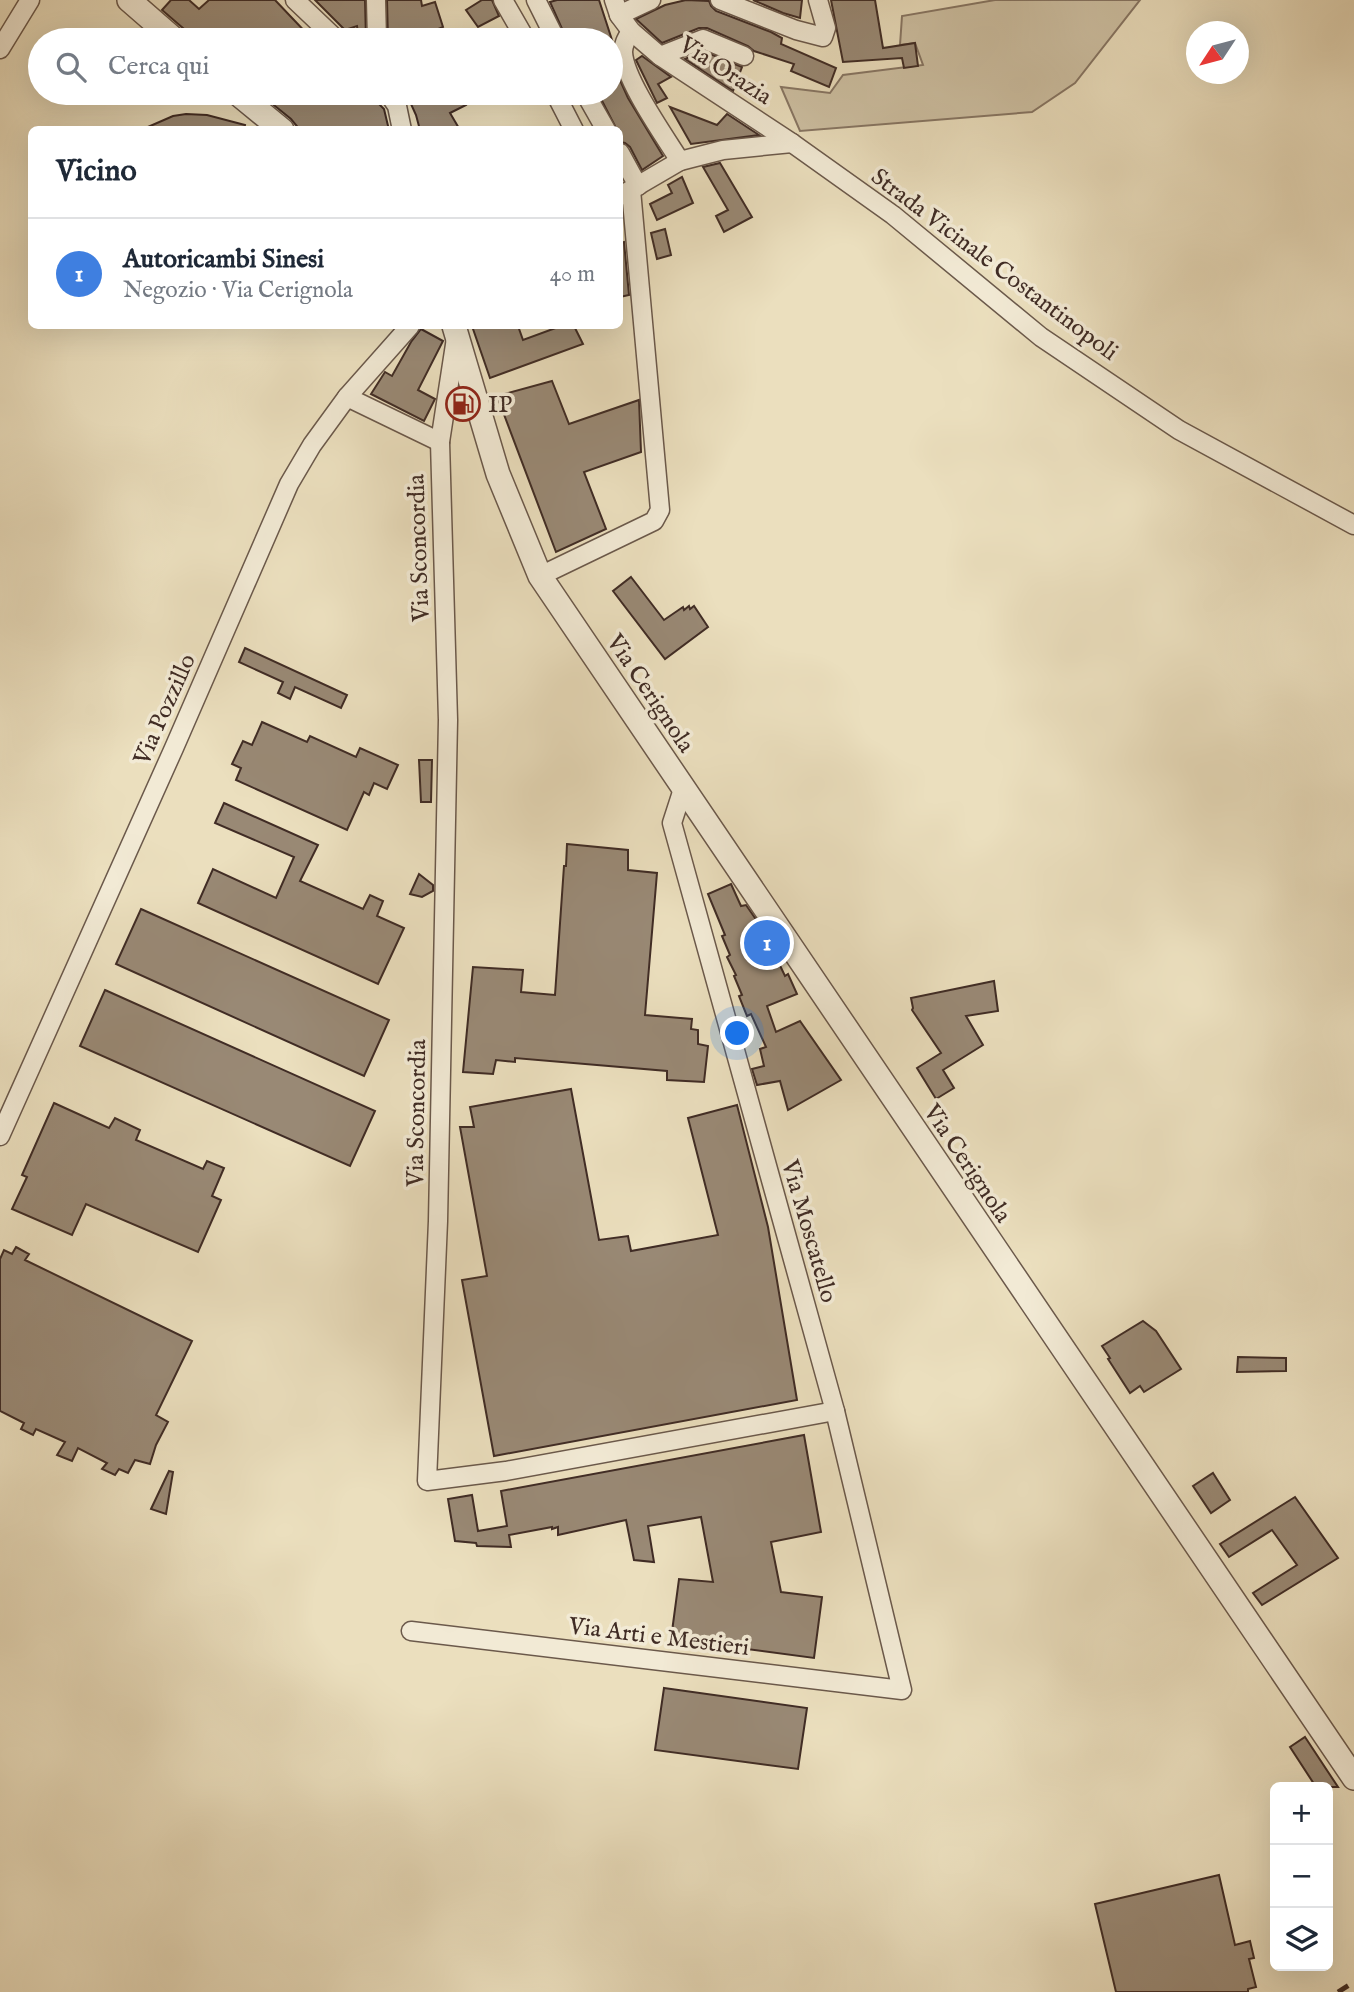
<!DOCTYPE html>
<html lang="it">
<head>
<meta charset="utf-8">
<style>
  body { margin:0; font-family:"IM FELL English",serif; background:#f6f6f7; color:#1f2937 }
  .controls { position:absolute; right:21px; bottom:21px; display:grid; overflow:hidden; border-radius:10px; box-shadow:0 7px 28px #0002 }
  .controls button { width:63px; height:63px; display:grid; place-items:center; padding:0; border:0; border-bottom:2px solid #e0e1e3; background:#fff; color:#1f2937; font:35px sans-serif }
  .compass { position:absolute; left:1186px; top:21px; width:63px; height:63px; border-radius:50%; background:#fff; box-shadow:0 7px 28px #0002; rotate:234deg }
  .you { position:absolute; left:738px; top:1034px; width:24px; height:24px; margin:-18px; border:5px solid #fff; border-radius:50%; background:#1a73e8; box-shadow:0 0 0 10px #1a73e833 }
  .badge { display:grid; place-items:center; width:46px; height:46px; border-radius:50%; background:#111827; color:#fff; font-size:23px; font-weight:700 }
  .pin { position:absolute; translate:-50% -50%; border:4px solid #fff; box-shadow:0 2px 7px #0006 }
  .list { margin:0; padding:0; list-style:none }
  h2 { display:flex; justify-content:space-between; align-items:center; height:91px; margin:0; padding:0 28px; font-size:30px }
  h2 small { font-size:23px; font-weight:400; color:#747a83 }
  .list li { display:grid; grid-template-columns:46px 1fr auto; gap:21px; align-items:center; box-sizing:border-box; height:112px; padding:0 28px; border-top:2px solid #e0e1e3 }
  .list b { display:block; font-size:26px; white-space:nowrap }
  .list p { margin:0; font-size:23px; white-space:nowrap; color:#747a83 }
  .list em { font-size:23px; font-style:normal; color:#747a83 }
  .icon { flex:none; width:38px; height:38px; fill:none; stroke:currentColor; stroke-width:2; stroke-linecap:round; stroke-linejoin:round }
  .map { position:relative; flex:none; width:1354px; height:1992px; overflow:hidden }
  .search { position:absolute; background:#fff; box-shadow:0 7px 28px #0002; left:28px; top:28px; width:595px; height:77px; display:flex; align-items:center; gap:18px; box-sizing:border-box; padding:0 24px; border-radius:38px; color:#747a83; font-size:26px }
  .panel { position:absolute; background:#fff; box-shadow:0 7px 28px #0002; left:28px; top:126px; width:595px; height:203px; border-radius:10px }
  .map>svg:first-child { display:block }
  .green { fill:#cec1a4; stroke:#877664; stroke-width:2 }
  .building { fill:#998975; stroke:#402c25; stroke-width:2 }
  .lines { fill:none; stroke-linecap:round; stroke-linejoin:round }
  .minor-casing { stroke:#6b594b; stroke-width:21 }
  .tertiary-casing { stroke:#6b594b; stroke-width:26 }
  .minor { stroke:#f2ead5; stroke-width:18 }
  .tertiary { stroke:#f2ead5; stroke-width:23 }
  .rail { stroke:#402c25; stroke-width:5; stroke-dasharray:12 12; stroke-linecap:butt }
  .labels { text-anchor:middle; stroke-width:7; stroke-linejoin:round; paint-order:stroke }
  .street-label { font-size:24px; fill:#402c25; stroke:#f2ead5 }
  .poi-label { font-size:24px; fill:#402c25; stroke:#f2ead5; text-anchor:start }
</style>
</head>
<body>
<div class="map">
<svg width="1354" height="1992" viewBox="0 0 1354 1992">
  <rect width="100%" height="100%" fill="#ebdfbe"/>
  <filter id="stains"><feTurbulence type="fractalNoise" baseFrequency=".00286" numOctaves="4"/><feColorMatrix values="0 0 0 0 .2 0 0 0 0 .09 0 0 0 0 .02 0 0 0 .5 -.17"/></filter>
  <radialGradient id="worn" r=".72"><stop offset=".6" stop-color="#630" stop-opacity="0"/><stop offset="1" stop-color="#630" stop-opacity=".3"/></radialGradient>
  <polygon class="green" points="995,0 1140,0 1075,83 1032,112 800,131 781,87 830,93 843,75 923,65 915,43 900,45 902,16"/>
  <g class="building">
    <polygon points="171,0 189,0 199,9 209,0 275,0 313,40 193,40 184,29 162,10"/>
    <polygon points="315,0 365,0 366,40 359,40 357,26 345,30"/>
    <polygon points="387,0 421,0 422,6 435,2 443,27 438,29 439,32 424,40 388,40"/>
    <polygon points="482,0 492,0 499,16 478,27 466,10"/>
    <polygon points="557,0 599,0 612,40 567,40 550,2"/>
    <polygon points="686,0 709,1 711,6 716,11 771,32 782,38 781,44 836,68 829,87 791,71 794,64 754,51 748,46 707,28 699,28 662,43 636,19 665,5"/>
    <polygon points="753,0 802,0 800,18 783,13"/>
    <polygon points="831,0 875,0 883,48 915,43 918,66 904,68 902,58 843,62"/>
    <polygon points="703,51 742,67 733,91 685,59"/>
    <polygon points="642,56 671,77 658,84 667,98 657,103 636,60"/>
    <polygon points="615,69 628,98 663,156 642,170 630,147 625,143 620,142 620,130 617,130 598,93 611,93 611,72"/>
    <polygon points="259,93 368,93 384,109 389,130 300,130 291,119"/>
    <polygon points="406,93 443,93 445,99 455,94 461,94 466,105 450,113 460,130 420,130 416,115"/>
    <polygon points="670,107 717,125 727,114 759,135 691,144"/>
    <polygon points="186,114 207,115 245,125 244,130 141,130 173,116"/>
    <polygon points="720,163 752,217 724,232 716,216 728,210 703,167"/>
    <polygon points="682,177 693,203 657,220 650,204 672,193 668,185"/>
    <polygon points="665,229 671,255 657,259 651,233"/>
    <polygon points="624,242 629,295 620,297 620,243"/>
    <polygon points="472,326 518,326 523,340 561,326 574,326 583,344 490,378"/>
    <polygon points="421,329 443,341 418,390 435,399 424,421 371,394 385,372 392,376 411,342"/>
    <polygon points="552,381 569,424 639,400 641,452 584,472 606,529 556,552 497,396"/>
    <polygon points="631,577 664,620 683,607 684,610 689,606 690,609 694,606 708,627 665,659 613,591"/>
    <polygon points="245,648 347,695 341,708 295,687 290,699 278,693 283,682 239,662"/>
    <polygon points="262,722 307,742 310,736 356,757 360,748 398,765 387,789 374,783 369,795 364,792 347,830 236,780 241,768 232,764 243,741 252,745"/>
    <polygon points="419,760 432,760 431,802 421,802"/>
    <polygon points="224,803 318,845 300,881 363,909 370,895 383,901 377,916 404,928 378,984 198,903 213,869 276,898 294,857 215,823"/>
    <polygon points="567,844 628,850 628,870 657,873 645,1015 692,1019 691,1029 698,1030 698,1044 708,1046 704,1082 667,1080 667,1071 515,1058 515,1062 496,1060 493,1074 463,1072 473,967 523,970 521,992 555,995 564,866 566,866"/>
    <polygon points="419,874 433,885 433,891 422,897 410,894"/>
    <polygon points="731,884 741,906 746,905 757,921 755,923 772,960 776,957 785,976 788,974 797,994 767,1006 776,1032 800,1021 841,1080 788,1110 780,1081 757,1085 752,1069 764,1066 760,1049 766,1047 751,1014 747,1016 739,996 742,995 734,976 736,975 727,957 730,955 722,936 725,935 708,894"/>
    <polygon points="141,909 389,1020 364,1076 116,964"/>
    <polygon points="994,981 998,1011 966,1016 983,1045 943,1070 954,1088 936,1099 917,1068 941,1053 912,1010 913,1008 911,998"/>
    <polygon points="105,990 375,1111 350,1166 80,1046"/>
    <polygon points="571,1089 599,1240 628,1236 631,1251 718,1235 688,1118 737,1105 768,1227 797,1400 494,1456 462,1280 487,1276 460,1127 474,1127 470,1107"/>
    <polygon points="54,1103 109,1128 115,1118 140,1130 136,1140 203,1169 207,1161 224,1168 212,1196 221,1200 198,1252 86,1204 72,1235 12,1209 27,1177 22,1175"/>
    <polygon points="16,1247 29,1254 25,1260 192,1341 156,1415 168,1422 156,1445 150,1464 135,1460 128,1473 119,1469 115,1475 102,1469 107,1463 78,1448 72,1461 57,1455 65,1442 36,1429 33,1435 21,1429 24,1423 0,1411 0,1259 4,1250 12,1254"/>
    <polygon points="1143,1321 1156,1331 1181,1369 1144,1392 1140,1386 1130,1393 1108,1359 1110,1358 1102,1346"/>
    <polygon points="1238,1357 1286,1358 1286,1371 1237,1372"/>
    <polygon points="804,1435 821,1532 771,1542 781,1592 822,1597 814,1658 671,1639 679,1579 713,1582 701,1517 648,1526 654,1562 634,1560 626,1520 558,1535 558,1527 552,1529 552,1527 509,1535 511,1547 477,1546 476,1543 455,1541 448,1499 472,1495 478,1531 507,1526 501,1491"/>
    <polygon points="169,1471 173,1472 166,1514 151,1509"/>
    <polygon points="1213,1473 1230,1500 1211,1513 1193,1486"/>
    <polygon points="1295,1497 1338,1558 1262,1605 1253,1593 1297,1565 1272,1530 1229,1557 1220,1544"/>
    <polygon points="664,1688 807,1708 798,1769 655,1750"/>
    <polygon points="1305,1737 1338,1787 1316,1787 1290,1747"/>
    <polygon points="1219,1875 1235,1945 1250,1941 1254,1958 1249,1959 1256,1987 1248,1989 1248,1992 1116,1992 1095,1904"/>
  </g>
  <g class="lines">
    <g class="minor-casing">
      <g id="minor">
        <polyline points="295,0 337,40"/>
        <polyline points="376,0 377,40"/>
        <polyline points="503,0 526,40"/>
        <polyline points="536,0 556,40"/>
        <polyline points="614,0 619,15 631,31 660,56 792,143 893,215 1041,337 1179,430 1354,525"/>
        <polyline points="720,0 796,30 823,37 826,28 818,0"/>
        <polyline points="619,15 651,0"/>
        <path d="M631 31C627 38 623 44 623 52 624 79 665 137 680 161"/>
        <polyline points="0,49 30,0"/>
        <polyline points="660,56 703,39 744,56"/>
        <polyline points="388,93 397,106 402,130"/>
        <polyline points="555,93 574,130"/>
        <polyline points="585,93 606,130"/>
        <polyline points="620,153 638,186"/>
        <polyline points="620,196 680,161 723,150 792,143"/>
        <polyline points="456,338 440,442 448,720 438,1221 427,1481 506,1471 835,1411"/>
        <polyline points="347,397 440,442"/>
        <polyline points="540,576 654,521 660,510 631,190"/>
        <polyline points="0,1136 174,748 289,484 312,445 347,397 410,326"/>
        <polyline points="411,1631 902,1690 835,1411 672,823 683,789"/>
      </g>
    </g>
    <g class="tertiary-casing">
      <g id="tertiary">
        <polyline points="129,0 175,40"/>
        <polyline points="237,93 282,130"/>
        <polyline points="454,326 498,474 540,576 1354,1778"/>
      </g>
    </g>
    <use href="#minor" class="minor"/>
    <use href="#tertiary" class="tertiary"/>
    <polyline class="rail" points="1338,1992 1354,1982"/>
  </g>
  <defs>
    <g id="fuel-ring" transform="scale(1.75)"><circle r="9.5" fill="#f2ead5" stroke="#8f2418" stroke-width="1.5"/><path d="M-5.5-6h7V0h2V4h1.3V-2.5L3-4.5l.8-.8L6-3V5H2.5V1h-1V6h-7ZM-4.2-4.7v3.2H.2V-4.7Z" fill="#8f2418"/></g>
  </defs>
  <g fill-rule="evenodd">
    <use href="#fuel-ring" x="463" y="404"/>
  </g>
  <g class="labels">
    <g class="street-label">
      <text transform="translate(726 70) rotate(33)" y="8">Via Orazia</text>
      <text transform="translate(995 264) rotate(37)" y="8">Strada Vicinale Costantinopoli</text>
      <text transform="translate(418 548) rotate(-92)" y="8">Via Sconcordia</text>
      <text transform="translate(651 693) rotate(56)" y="8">Via Cerignola</text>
      <text transform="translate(164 709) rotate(-66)" y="8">Via Pozzillo</text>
      <text transform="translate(416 1113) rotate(-89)" y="8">Via Sconcordia</text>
      <text transform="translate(968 1163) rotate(56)" y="8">Via Cerignola</text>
      <text transform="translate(810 1231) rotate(74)" y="8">Via Moscatello</text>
      <text transform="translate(659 1636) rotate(7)" y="8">Via Arti e Mestieri</text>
    </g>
    <g class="poi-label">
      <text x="488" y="412">IP</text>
    </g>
  </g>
  <rect width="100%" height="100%" filter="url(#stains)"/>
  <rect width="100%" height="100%" fill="url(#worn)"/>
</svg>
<div class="controls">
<button>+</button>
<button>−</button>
<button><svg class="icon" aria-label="layers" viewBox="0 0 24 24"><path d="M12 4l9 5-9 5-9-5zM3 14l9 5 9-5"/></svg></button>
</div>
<svg class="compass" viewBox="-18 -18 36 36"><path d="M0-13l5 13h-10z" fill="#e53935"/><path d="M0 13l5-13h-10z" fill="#747a83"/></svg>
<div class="you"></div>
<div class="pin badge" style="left:767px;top:943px;background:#3f7fe0">1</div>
<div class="search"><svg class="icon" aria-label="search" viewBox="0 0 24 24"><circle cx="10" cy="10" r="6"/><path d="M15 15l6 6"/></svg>Cerca qui</div>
<section class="panel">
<h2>Vicino<small></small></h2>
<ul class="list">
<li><span class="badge" style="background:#3f7fe0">1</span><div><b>Autoricambi Sinesi</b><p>Negozio · Via Cerignola</p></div><em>40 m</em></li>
</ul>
</section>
</div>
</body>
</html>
